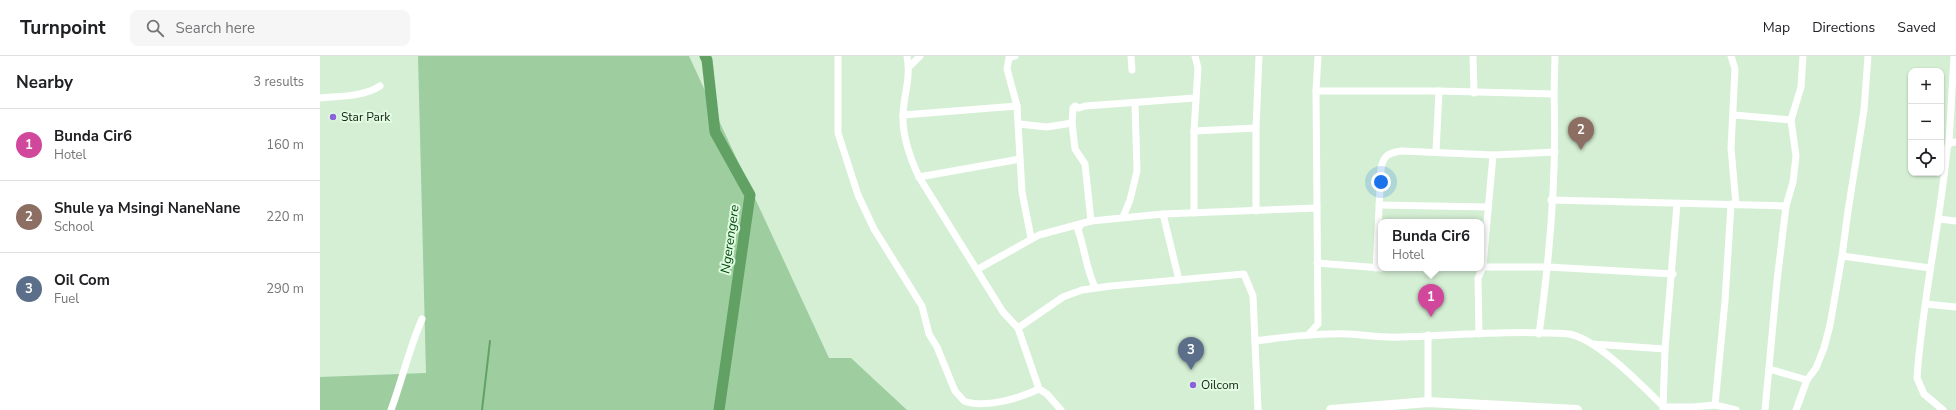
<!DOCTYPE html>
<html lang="en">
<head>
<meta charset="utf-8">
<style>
  body { margin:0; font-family:"Nunito Sans",sans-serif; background:#f6f6f6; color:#202124 }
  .controls { position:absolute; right:12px; top:12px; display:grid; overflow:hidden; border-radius:8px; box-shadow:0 1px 3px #0004 }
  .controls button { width:36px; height:36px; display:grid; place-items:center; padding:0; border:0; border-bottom:1px solid #e0e0e0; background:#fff; color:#202124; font:20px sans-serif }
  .you { position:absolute; left:1061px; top:126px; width:14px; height:14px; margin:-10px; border:3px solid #fff; border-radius:50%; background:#1a73e8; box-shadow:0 0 0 6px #1a73e833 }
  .badge { display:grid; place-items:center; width:26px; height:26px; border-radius:50%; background:#b45309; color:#fff; font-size:13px; font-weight:700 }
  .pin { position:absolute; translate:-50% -33px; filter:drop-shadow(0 1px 2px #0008) }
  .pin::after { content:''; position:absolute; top:21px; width:14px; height:12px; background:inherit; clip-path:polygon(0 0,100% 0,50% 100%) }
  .popup { position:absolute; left:1058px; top:163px; width:106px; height:52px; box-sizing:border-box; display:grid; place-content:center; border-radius:8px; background:#fff; filter:drop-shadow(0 1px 3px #0005); font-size:13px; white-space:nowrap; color:#757577 }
  .popup b { font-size:15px; color:#202124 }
  .popup::after { content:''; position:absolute; left:50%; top:100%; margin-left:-8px; border:8px solid transparent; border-top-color:#fff }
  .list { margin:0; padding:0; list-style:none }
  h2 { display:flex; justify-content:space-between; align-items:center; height:52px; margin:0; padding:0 16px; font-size:17px }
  h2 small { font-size:13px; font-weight:400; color:#757577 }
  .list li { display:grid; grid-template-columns:26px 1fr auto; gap:12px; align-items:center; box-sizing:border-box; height:72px; padding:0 16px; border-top:1px solid #e0e0e0 }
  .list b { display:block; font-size:15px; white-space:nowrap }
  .list p { margin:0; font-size:13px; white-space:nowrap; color:#757577 }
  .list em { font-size:13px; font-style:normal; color:#757577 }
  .icon { flex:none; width:22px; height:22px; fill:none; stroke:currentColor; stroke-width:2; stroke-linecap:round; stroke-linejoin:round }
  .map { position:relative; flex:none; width:1636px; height:354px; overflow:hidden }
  header { display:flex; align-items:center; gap:24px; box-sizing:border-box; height:56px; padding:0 20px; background:#fff; border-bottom:1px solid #e0e0e0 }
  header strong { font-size:19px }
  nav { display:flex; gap:22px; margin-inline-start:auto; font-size:14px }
  .search { width:280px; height:36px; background:#f6f6f6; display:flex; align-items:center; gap:10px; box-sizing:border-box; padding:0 14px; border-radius:8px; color:#757577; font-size:15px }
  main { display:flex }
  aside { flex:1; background:#fff }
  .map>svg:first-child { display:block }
  .green { fill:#9ecd9f }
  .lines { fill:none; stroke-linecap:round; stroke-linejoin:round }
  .stream { stroke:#61a164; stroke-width:2 }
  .river { stroke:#61a164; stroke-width:11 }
  .minor { stroke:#fff; stroke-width:7 }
  .highway { stroke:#fff; stroke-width:10 }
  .poi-dot { fill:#8962dc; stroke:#e1fce1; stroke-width:1.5 }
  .labels { text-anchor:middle; stroke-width:4; stroke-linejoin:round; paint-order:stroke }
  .poi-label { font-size:12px; fill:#141e14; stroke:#e1fce1; text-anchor:start }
  .water-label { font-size:13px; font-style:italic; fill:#004a0d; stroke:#e1fce1 }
</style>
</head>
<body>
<header>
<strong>Turnpoint</strong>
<div class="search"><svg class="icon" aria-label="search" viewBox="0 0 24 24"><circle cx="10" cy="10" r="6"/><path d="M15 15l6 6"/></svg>Search here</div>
<nav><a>Map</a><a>Directions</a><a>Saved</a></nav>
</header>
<main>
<aside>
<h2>Nearby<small>3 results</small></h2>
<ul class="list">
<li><span class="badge" style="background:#d1479c">1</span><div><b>Bunda Cir6</b><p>Hotel</p></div><em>160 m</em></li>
<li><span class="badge" style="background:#8d6e63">2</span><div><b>Shule ya Msingi NaneNane</b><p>School</p></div><em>220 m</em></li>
<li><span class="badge" style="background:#5c6f8a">3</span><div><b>Oil Com</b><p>Fuel</p></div><em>290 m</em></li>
</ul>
</aside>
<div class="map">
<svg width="1636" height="354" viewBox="0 0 1636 354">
  <rect width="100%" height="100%" fill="#d4efd4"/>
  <polygon class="green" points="98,0 369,0 509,302 531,302 587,354 0,354 0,321 106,317"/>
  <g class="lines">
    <polyline class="stream" points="162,354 170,285"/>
    <polyline class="river" points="385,0 387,4 395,76 430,139 399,354"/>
    <g class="minor">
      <path d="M518 0V77L538 139 554 173 602 250 609 278 617 291 635 335 644 345C665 353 700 342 719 333"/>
      <path d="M587 0C591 23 584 37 583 58 582 80 590 102 599 121L683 256 698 272 719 333 727 338 741 354"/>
      <polyline points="695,0 689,2 687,13 697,50 702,136 711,182"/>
      <polyline points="811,0 812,14"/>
      <polyline points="1153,0 1154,37"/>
      <polyline points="1411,0 1415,13 1411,92 1416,148"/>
      <polyline points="589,11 600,0"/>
      <path d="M996 35H1119L1234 38C1237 118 1230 199 1219 278"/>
      <polyline points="1234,38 1235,0"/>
      <path d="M0 42C20 40 43 41 60 30"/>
      <polyline points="583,59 697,50"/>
      <polyline points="1414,59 1471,64"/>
      <polyline points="699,68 727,71 752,67"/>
      <polyline points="874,75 936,72"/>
      <polyline points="1629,87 1634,0"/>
      <polyline points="1116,96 1119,35"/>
      <polyline points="599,121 700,103"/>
      <polyline points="1231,144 1466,150"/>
      <polyline points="1059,149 1168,151"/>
      <polyline points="936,155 936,72 939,0"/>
      <polyline points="874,157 874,75 878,12 875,0"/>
      <polyline points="843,158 859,224"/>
      <polyline points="803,161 810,144 817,115 815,47"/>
      <polyline points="1619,163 1636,165"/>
      <polyline points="771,165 765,108 755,93 752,67 753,52 755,50 759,52 765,50 875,42"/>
      <path d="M761 168 758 174C765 193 766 213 775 231"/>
      <polyline points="1522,200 1610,212"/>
      <polyline points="997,207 1061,212"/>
      <polyline points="1161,211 1228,211 1353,218"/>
      <path d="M1056 212 1061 113C1063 100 1068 97 1081 95L1173 99 1235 96"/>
      <polyline points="658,213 719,179 771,165 843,158 997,152"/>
      <polyline points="1606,248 1636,251"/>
      <polyline points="698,272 743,241 762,234 791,230 924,218 933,240 938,354"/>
      <polyline points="1159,278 1158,222 1163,211 1173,99"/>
      <polyline points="988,279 998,268 996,35 998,0"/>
      <polyline points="1108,279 1108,346"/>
      <path d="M935 285C966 281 997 277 1029 278 1046 279 1063 282 1080 281 1136 279 1193 274 1249 278 1278 283 1322 330 1344 351H1373L1395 349 1416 354"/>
      <polyline points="1273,288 1345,293"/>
      <polyline points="1449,313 1487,324"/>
      <polyline points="1395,349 1405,245 1411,148"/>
      <polyline points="1343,352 1345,293 1357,148"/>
      <path d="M71 354C82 324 89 293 102 263"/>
      <polyline points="1445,354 1457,225 1466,150 1473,126 1476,100 1471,64 1481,31 1483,0"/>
      <polyline points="1476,354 1487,324 1496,312 1504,292 1510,269 1522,200 1528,155 1544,54 1548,0"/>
      <path d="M1623 354 1604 338 1597 322C1602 245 1620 170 1627 93L1629 87 1636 86"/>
    </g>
    <polyline class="highway" points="1011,354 1108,346 1257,354"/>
  </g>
  <g class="poi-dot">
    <circle cx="13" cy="61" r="4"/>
    <circle cx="873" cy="329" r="4"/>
  </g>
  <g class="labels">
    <g class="poi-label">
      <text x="21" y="65">Star Park</text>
      <text x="881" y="333">Oilcom</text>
    </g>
    <g class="water-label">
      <text transform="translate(409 183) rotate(-82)" y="5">Ngerengere</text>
    </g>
  </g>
</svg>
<div class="controls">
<button>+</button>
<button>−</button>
<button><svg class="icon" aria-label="locate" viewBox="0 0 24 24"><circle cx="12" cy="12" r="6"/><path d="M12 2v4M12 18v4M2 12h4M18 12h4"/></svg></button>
</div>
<div class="you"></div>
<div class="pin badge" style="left:1111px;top:261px;background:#d1479c">1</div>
<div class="popup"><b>Bunda Cir6</b>Hotel</div>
<div class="pin badge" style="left:1261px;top:94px;background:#8d6e63">2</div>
<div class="pin badge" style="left:871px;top:314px;background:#5c6f8a">3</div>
</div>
</main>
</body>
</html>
